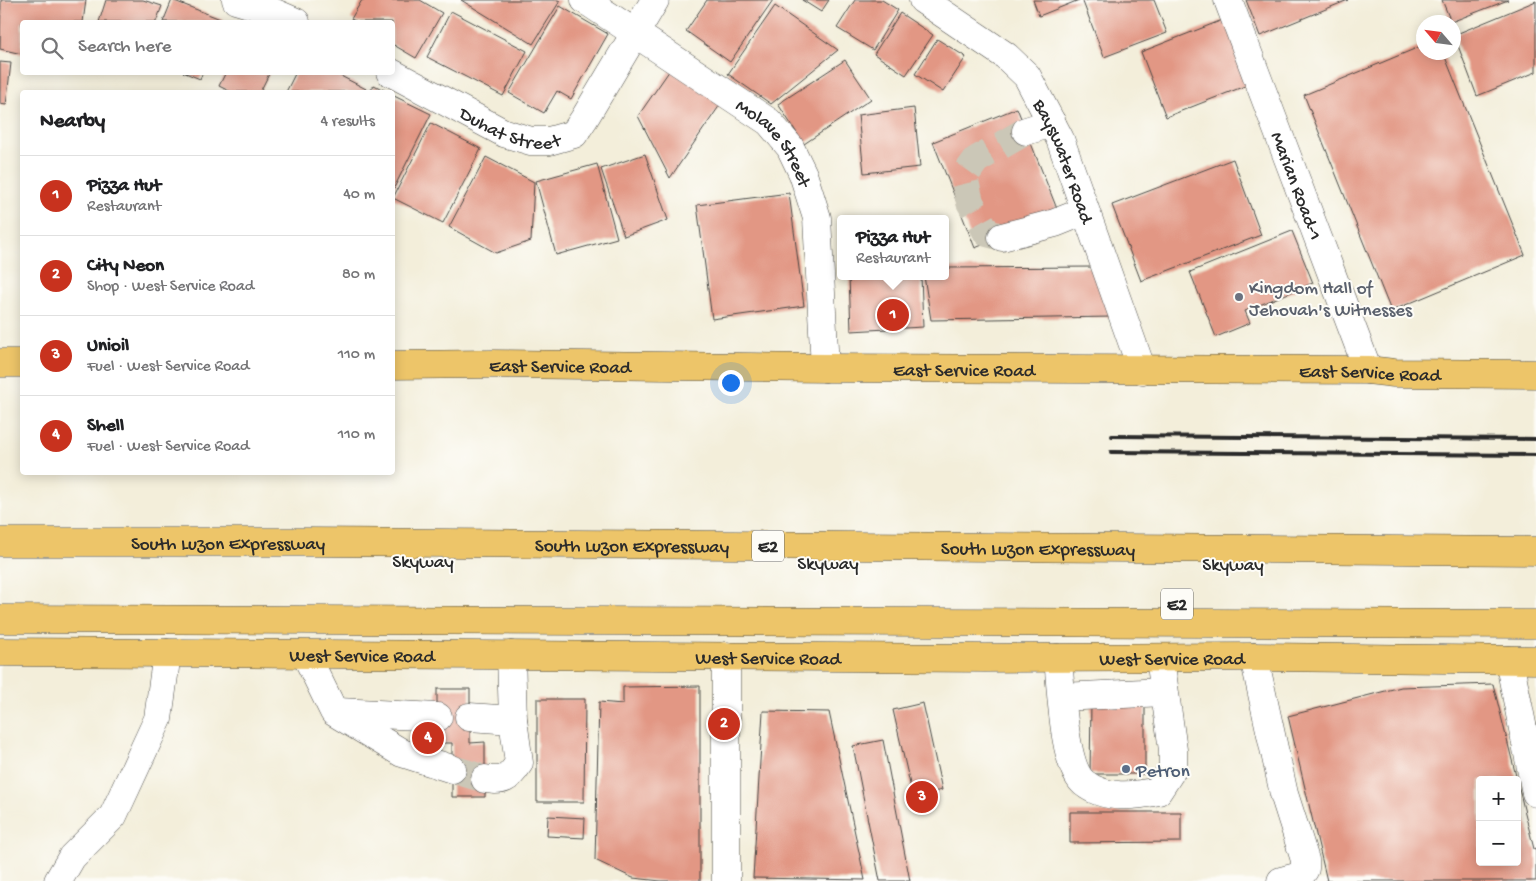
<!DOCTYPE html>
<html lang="en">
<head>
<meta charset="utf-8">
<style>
  body { margin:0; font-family:"Gochi Hand",sans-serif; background:#f2f2f2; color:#202124 }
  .controls { position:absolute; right:15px; bottom:15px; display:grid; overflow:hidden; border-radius:5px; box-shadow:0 2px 12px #0003 }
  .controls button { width:45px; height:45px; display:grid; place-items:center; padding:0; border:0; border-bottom:1px solid #e0e0e0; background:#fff; color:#202124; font:25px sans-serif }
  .compass { position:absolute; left:1416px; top:15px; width:45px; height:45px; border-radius:50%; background:#fff; box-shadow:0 2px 12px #0003; rotate:298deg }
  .you { position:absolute; left:730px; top:382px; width:18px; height:18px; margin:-12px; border:4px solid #fff; border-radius:50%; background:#1a73e8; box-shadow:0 0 0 8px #1a73e833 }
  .badge { display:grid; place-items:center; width:32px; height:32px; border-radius:50%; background:#c8321e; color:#fff; font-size:16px; font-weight:700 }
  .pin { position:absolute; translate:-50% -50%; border:2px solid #fff; box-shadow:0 1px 5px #0006 }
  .popup { position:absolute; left:837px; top:215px; width:112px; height:65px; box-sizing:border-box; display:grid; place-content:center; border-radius:5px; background:#fff; filter:drop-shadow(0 1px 4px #0005); font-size:16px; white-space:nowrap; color:#757577 }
  .popup b { font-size:19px; color:#202124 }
  .popup::after { content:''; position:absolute; left:50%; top:100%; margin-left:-10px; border:10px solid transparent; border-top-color:#fff }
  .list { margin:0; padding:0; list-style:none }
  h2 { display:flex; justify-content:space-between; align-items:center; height:65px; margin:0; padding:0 20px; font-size:21px }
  h2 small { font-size:16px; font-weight:400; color:#757577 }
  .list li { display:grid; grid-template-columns:32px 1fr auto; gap:15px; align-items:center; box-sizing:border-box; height:80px; padding:0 20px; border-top:1px solid #e0e0e0 }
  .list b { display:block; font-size:19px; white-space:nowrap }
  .list p { margin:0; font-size:16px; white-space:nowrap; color:#757577 }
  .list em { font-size:16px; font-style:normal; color:#757577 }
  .icon { flex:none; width:28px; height:28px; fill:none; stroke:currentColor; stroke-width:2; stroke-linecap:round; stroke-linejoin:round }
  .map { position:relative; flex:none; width:1536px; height:881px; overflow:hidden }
  .search { position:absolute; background:#fff; box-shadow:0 2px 12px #0003; left:20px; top:20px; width:375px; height:55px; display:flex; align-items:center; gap:12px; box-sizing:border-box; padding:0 18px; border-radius:5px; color:#757577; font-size:19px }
  .panel { position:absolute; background:#fff; box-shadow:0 2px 12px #0003; left:20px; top:90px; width:375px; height:385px; border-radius:5px }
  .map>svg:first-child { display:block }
  .building { fill:#e29784 }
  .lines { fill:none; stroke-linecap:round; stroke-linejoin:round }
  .minor-tunnel { stroke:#cbc7b7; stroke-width:28; stroke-dasharray:28 14; stroke-linecap:butt }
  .minor-casing { stroke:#494845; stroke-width:29 }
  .major-casing { stroke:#494845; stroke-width:29 }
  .highway-casing { stroke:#494845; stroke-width:29 }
  .minor { stroke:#fff; stroke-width:28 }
  .major { stroke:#edc569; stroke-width:28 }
  .highway { stroke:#edc569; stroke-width:28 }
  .rail { stroke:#2b2b2b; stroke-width:4 }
  .worship-dot { fill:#6b7280; stroke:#fdfcf7; stroke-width:2 }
  .service-dot { fill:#5c6f8a; stroke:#fdfcf7; stroke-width:2 }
  .labels { text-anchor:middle; stroke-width:4; stroke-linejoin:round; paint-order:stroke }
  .shield { fill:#fdfcf7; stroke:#6a6a68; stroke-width:1 }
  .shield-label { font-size:18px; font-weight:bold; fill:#2b2b2b }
  .street-label { font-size:19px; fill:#2b2b2b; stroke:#fdfcf7 }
  .worship-label { font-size:19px; fill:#5b616d; stroke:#fdfcf7; text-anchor:start }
  .service-label { font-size:19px; fill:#4e5e75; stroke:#fdfcf7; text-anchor:start }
</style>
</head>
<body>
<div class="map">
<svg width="1536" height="881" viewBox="0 0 1536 881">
  <rect width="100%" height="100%" fill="#fdfcf7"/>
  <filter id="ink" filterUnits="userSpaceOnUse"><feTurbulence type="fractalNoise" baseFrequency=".02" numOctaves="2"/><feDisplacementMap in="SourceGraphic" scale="10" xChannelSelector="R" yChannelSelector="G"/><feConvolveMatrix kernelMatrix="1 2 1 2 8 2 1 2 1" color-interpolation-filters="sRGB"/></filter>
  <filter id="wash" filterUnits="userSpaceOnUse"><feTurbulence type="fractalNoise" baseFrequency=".0096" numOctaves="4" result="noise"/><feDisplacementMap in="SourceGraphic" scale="20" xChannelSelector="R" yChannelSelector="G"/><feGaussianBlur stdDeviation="1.12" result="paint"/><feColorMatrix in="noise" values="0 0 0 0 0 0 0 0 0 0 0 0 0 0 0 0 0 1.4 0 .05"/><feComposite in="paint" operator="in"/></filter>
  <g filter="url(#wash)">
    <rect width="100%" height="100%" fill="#f3eeda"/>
    <g id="blocks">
      <g class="building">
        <polygon points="1,0 86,0 83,22 22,22 22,54 0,49"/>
        <polygon points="106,0 143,0 162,6 156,22 99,22"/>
        <polygon points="172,0 223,20 221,22 163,22"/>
        <polygon points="362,0 420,0 442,13 416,58 392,44 392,22 357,22 351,19"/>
        <polygon points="461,0 558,0 560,1 533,44"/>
        <polygon points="707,0 773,0 730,62 686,31"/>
        <polygon points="802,0 829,0 821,12"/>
        <polygon points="855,0 882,0 898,10 873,50 837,28"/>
        <polygon points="1033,0 1079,0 1039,16"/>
        <polygon points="1088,0 1154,0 1167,33 1104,57 1083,2"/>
        <polygon points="1246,0 1348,0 1260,36"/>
        <polygon points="1442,0 1508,0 1451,22"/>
        <polygon points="1536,1 1536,72 1477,96 1454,35"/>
        <polygon points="560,6 608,34 571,99 557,91 544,113 509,93"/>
        <polygon points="775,6 838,50 771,104 728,74"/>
        <polygon points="451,11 527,51 503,96 427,57"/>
        <polygon points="900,13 933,35 906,75 874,54"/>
        <polygon points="1225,19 1250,84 1166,117 1141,52"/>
        <polygon points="937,39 966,57 943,92 915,74"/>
        <polygon points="1424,45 1424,52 1443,52 1525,255 1391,311 1304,95"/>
        <polygon points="845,60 871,99 804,144 778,104"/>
        <polygon points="0,62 11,63 6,105 0,104"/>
        <polygon points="672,67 722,102 670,178 638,116"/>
        <polygon points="183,72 203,72 200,79"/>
        <polygon points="226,72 270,72 260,92 231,92 219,86"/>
        <polygon points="296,72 333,72 366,89 364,92 286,92"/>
        <polygon points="374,85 388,92 370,92"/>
        <polygon points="392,95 431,114 394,188 392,187"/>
        <polygon points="914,108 920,167 864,173 858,115"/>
        <polygon points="1017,108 1059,214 975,248 933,142"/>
        <polygon points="431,123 481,149 443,223 393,198"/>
        <polygon points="645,154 668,220 624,236 601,169"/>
        <polygon points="486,157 534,182 531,241 496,253 449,227"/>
        <polygon points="1233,159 1261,235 1141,281 1112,205"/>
        <polygon points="597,164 617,238 556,255 536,181"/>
        <polygon points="789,193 804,306 712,319 697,205"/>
        <polygon points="1292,231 1313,283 1245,311 1250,323 1216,337 1190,272"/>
        <polygon points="1094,267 1112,317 931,320 924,276 946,276 946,268"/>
        <polygon points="849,276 921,276 923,327 851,331"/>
        <polygon points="1493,684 1517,780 1480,780 1480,862 1517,862 1518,785 1534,849 1536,848 1536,881 1327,881 1288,716 1401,687"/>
        <polygon points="700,686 700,881 661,881 633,878 595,860 599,702 623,704 623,687"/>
        <polygon points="437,689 470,689 470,743 485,742 485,797 452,797 452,743 437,743"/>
        <polygon points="537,699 585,699 584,802 537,802"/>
        <polygon points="923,703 942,790 913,797 893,710"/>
        <polygon points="1091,703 1145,703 1145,774 1090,774"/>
        <polygon points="763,711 829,712 865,880 753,878"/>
        <polygon points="883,740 910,881 880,881 853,746"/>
        <polygon points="1070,812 1181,812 1181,842 1070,843"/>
        <polygon points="548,816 585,818 584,838 547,836"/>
      </g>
    </g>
  </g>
  <g filter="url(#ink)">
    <use href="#blocks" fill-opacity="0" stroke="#494845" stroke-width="1"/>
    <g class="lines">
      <g class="minor-tunnel">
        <polyline points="1002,237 987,233 970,202 964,177 976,160 1026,131"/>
        <polyline points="452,769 485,779"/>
      </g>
      <g class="minor-casing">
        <g id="minor">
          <polyline points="236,0 266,9 296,22"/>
          <path id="s1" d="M585 0 769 122 790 147 803 174 817 218 825 368"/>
          <path id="s2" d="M923 0 1006 56 1027 76 1060 139 1142 370"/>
          <path id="s3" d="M1228 0 1368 370"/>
          <path id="s4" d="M390 72 504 133 531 141H549L574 134 584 119 655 0"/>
          <polyline points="1026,131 1052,123"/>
          <polyline points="1002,237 1055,223 1085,211"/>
          <polyline points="306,655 334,712 402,753 452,769"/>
          <polyline points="1254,657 1284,794 1305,860 1305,869 1300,876 1281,881"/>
          <path d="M1058 658C1061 686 1063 766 1084 783 1105 800 1135 796 1158 791L1173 768V750L1160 658"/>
          <polyline points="1509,660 1536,793"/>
          <polyline points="1062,697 1164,692"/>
          <polyline points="338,712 438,717"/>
          <polyline points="469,717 513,720"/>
          <path d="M485 779C503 782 509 779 519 763L513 720 511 655"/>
          <polyline points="58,881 72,857 113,816 158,719 167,653"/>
          <polyline points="726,881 726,656"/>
        </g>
      </g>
      <g class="major-casing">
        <g id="major">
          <polyline points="0,363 22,363"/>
          <path id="s5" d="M392 365 492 364 825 368 1368 370 1394 373 1536 374"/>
          <path id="s6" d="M0 652 985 658 1254 657 1536 660"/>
        </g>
      </g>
      <g class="highway-casing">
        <g id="highway">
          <path id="s7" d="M0 542H311L1536 551"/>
          <polyline points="0,619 1536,624"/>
        </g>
      </g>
      <use href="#minor" class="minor"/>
      <use href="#major" class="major"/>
      <use href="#highway" class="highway"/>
      <g class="rail">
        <polyline points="1112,436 1536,439"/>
        <polyline points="1111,452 1536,455"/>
      </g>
    </g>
  </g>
  <circle class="worship-dot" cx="1239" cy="297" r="5"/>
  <circle class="service-dot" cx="1126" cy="769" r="5"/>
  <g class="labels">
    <g class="shield">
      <rect x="752" y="530.5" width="32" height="31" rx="4"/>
      <rect x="1161" y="588.5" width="32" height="31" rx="4"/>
    </g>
    <g class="shield-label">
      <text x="768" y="552">E2</text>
      <text x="1177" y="610">E2</text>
    </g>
    <g class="street-label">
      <text dy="7" stroke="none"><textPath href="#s4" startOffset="134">Duhat Street</textPath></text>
      <text dy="7" stroke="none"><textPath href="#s1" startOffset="240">Molave Street</textPath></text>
      <text dy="7" stroke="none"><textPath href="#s2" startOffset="222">Bayswater Road</textPath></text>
      <text dy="7" stroke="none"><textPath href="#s3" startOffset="198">Marian Road-1</textPath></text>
      <text dy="7" stroke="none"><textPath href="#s5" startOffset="168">East Service Road</textPath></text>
      <text dy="7" stroke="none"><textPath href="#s5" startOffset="572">East Service Road</textPath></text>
      <text dy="7" stroke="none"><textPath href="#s5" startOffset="978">East Service Road</textPath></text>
      <text dy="7" stroke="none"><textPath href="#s7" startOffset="228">South Luzon Expressway</textPath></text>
      <text dy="7" stroke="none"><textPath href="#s7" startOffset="632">South Luzon Expressway</textPath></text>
      <text dy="7" stroke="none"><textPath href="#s7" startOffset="1038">South Luzon Expressway</textPath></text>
      <text x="423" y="567">Skyway</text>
      <text x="828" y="569">Skyway</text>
      <text x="1233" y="570">Skyway</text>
      <text dy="7" stroke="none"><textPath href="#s6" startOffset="362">West Service Road</textPath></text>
      <text dy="7" stroke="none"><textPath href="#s6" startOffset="768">West Service Road</textPath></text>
      <text dy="7" stroke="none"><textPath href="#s6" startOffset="1172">West Service Road</textPath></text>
    </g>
    <g class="worship-label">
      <text x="1249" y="293">Kingdom Hall of<tspan x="1249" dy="22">Jehovah's Witnesses</tspan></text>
    </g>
    <g class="service-label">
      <text x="1136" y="776">Petron</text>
    </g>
  </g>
</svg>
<div class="controls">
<button>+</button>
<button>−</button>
</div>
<svg class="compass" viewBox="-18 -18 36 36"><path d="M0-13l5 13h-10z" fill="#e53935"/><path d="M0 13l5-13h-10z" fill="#757577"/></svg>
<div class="you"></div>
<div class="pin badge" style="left:893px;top:315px">1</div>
<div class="popup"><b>Pizza Hut</b>Restaurant</div>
<div class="pin badge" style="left:724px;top:724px">2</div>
<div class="pin badge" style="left:922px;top:797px">3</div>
<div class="pin badge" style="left:428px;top:738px">4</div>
<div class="search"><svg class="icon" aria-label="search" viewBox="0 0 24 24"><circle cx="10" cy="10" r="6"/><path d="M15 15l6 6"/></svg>Search here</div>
<section class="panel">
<h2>Nearby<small>4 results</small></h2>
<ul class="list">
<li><span class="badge">1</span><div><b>Pizza Hut</b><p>Restaurant</p></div><em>40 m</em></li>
<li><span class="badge">2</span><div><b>City Neon</b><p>Shop · West Service Road</p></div><em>80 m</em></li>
<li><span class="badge">3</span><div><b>Unioil</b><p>Fuel · West Service Road</p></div><em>110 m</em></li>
<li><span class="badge">4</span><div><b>Shell</b><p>Fuel · West Service Road</p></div><em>110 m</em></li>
</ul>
</section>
</div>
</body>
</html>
